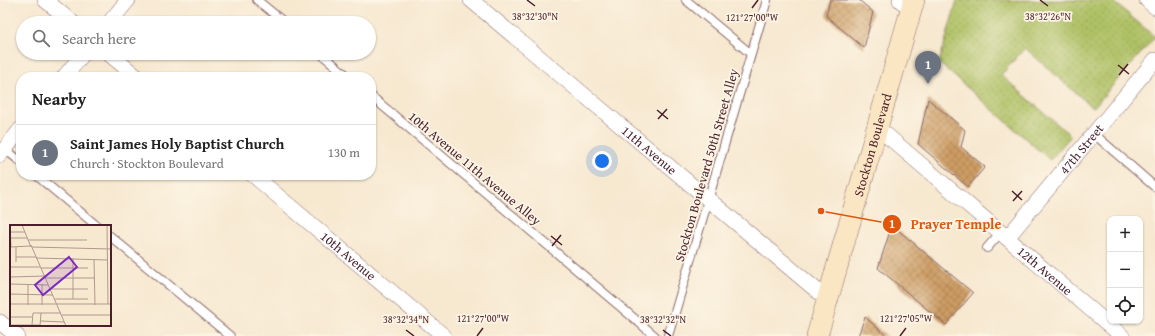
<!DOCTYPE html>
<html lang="en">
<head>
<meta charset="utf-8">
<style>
  body { margin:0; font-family:"Gentium Book Plus",serif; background:#f2f2f2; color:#222 }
  .controls { position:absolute; right:12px; bottom:12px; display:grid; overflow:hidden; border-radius:8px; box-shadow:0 1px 3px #0004 }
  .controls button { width:36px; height:36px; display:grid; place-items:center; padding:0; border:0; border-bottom:1px solid #e0e0e0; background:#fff; color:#222; font:20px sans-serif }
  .you { position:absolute; left:602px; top:161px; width:14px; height:14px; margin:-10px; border:3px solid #fff; border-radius:50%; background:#1a73e8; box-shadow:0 0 0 6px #1a73e833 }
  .badge { display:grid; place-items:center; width:26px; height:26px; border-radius:50%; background:#0f766e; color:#fff; font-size:13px; font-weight:700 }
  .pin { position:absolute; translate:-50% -33px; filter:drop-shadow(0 1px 2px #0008) }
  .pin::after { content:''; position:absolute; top:21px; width:14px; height:12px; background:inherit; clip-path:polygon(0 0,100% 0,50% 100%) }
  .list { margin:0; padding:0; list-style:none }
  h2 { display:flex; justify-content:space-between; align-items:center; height:52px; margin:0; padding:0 16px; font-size:17px }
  h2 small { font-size:13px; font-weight:400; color:#767676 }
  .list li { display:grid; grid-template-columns:26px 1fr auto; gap:12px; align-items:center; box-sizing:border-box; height:56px; padding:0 16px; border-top:1px solid #e0e0e0 }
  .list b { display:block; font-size:15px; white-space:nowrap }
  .list p { margin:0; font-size:13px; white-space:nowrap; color:#767676 }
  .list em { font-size:13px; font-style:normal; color:#767676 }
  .icon { flex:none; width:22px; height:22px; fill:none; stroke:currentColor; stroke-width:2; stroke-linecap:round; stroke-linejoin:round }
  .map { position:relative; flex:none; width:1155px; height:336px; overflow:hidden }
  .search { position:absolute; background:#fff; box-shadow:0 1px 3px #0004; left:16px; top:16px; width:360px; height:44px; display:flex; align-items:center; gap:10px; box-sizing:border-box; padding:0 14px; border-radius:22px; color:#767676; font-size:15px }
  .panel { position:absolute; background:#fff; box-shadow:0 1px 3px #0004; left:16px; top:72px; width:360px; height:108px; border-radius:16px }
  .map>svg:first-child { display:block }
  .grass { fill:url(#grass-dots); stroke:#7c7048 }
  .building { fill:url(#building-cross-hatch) }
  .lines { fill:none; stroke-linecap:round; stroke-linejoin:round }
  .lane-casing { stroke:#876565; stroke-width:10 }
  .street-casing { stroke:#876565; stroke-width:16 }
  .secondary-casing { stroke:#876565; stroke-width:22 }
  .lane { stroke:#fff; stroke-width:8 }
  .street { stroke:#fff; stroke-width:15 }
  .secondary { stroke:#fbe6c4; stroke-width:21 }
  .ticks { fill:none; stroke:#4a1f2b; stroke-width:1.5 }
  .labels { text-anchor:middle; stroke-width:3.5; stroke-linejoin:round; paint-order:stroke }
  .street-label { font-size:13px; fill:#4a1f2b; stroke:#fcf5e5 }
  .inset-road { fill:none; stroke:#b2988e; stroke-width:1 }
  .view { fill:#7b2cbf; fill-opacity:0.15; stroke:#7b2cbf; stroke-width:2 }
  .inset-edge { fill:none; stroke:#4a1f2b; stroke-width:2 }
  .ticks-label { font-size:10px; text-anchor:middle; fill:#4a1f2b; stroke:#fcf5e5; stroke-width:3.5; stroke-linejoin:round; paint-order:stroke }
  .leader { fill:none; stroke:#e0560e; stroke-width:1.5 }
  .callout-dot { fill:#e0560e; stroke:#fcf5e5; stroke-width:1.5 }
  .mark-label { font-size:12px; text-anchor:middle; font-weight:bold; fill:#fff }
  .callout-label { font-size:14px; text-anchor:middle; font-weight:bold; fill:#e0560e; stroke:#fcf5e5; stroke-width:3.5; stroke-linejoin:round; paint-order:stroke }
</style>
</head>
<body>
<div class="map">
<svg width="1155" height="336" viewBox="0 0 1155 336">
  <defs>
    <pattern id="grass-dots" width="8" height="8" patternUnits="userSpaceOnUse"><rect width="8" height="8" fill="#afc165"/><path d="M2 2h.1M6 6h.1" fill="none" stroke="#98a558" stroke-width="1.8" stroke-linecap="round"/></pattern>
    <pattern id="building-cross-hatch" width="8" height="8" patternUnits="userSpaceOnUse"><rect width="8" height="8" fill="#ce9d63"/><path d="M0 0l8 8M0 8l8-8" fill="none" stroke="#a97f52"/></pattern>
  </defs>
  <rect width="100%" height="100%" fill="#fcf5e5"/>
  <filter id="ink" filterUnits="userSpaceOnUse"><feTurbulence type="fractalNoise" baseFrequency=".025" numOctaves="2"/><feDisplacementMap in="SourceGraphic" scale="8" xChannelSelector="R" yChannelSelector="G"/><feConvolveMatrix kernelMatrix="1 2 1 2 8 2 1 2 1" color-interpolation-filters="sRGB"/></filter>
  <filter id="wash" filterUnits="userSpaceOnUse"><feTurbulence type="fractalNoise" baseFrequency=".012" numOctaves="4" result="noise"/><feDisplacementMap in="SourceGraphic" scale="16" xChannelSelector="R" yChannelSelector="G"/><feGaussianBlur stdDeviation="0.9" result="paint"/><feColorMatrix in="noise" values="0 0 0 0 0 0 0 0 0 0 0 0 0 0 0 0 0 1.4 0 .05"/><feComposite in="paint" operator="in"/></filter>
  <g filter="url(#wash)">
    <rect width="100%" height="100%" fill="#f7e8d0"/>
    <polygon class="grass" points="957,0 1112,0 1155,37 1093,108 1025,48 1001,75 1071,136 1050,160 939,63"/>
    <g id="blocks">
      <g class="building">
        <polygon points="830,0 859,0 873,12 864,48 826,16"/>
        <polygon points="928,99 965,130 961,147 985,167 968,187 918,144"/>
        <polygon points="892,225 973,293 946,325 878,268"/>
        <polygon points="865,317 887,336 858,336"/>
      </g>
    </g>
  </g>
  <g filter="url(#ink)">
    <use href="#blocks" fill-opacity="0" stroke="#876565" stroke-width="1"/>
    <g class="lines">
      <g class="lane-casing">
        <g id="lane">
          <polyline points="257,0 285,23"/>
          <polyline points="686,0 751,54"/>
          <polyline points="320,53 349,77"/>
          <polyline points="371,96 655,336"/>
          <polyline points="1094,134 1155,187"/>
          <polyline points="5,149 21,162"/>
          <polyline points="36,175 97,226"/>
          <polyline points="110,236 230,336"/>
          <polyline points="987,248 1001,232"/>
          <polyline points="668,336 767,0"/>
        </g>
      </g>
      <g class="street-casing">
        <g id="street">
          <polyline points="45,0 73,23"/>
          <path id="s1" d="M471 0 827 299"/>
          <polyline points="900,0 911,9"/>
          <polyline points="1147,0 1155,7"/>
          <polyline points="109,23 128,0"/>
          <polyline points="108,53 137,77"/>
          <polyline points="64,77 84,53"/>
          <path id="s2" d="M877 127 1122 336"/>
          <polyline points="0,155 21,129"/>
          <path id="s3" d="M253 175 444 336"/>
          <path id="s4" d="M1007 238 1155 60"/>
          <polyline points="0,322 17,336"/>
        </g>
      </g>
      <g class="secondary-casing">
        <g id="secondary">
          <path id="s5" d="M817 336 914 0"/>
        </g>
      </g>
      <use href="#lane" class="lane"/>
      <use href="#street" class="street"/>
      <use href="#secondary" class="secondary"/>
    </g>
  </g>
  <path class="ticks" d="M527 0 535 6M1040 0 1048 6M752 8 758 0M1118 65 1129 74M1119 75 1128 64M657 110 668 119M658 119 667 109M1012 191 1022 200M1013 201 1022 191M551 236 562 245M552 246 561 235M406 330 414 336M663 330 671 336M477 336 483 328M900 336 906 328"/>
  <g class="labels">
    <g class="street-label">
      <text dy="5" stroke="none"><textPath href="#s5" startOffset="199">Stockton Boulevard</textPath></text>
      <text dy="5" stroke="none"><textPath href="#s1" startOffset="233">11th Avenue</textPath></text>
      <text dy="5" stroke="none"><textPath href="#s4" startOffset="116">47th Street</textPath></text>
      <text transform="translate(706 165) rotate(-74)" y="5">Stockton Boulevard 50th Street Alley</text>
      <text transform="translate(475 168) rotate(40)" y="5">10th Avenue 11th Avenue Alley</text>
      <text dy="5" stroke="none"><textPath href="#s3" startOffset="125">10th Avenue</textPath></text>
      <text dy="5" stroke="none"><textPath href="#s2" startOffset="221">12th Avenue</textPath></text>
    </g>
  </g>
  <g transform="translate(10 225)">
    <rect width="101" height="101" fill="#f7e8d0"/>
    <path class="inset-road" d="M0 0 1 22M12 0 21 22M97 0 98 79M0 7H15M0 13H17M18 15H77M21 20 56 101M0 22 21 21M6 22V37M22 22 101 24M6 32H26M26 33 98 35M63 33V74M84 35 85 80M0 42H30M31 43H78M0 52 35 51M35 53H85M0 59 38 60M18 59V80M32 59V80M40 64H78M0 69 43 70M45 74H78M0 79H101M52 90H101M0 92H22M31 96 54 97M0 100H30M22 100 23 88H51M30 101 31 88"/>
    <path class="view" d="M59 32 67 42 33 70 25 60Z"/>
    <rect width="101" height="101" class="inset-edge"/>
  </g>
  <g class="ticks-label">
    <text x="535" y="20">38°32'30"N</text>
    <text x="1048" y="20">38°32'26"N</text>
    <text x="752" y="21">121°27'00"W</text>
    <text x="483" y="322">121°27'00"W</text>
    <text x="906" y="322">121°27'05"W</text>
    <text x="406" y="323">38°32'34"N</text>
    <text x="663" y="323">38°32'32"N</text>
  </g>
  <path class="leader" d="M821 211L892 224"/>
  <g class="callout-dot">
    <circle cx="821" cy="211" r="4"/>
    <circle cx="892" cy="224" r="10"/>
  </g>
  <g class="mark-label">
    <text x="892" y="228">1</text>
  </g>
  <g class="callout-label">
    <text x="956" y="229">Prayer Temple</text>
  </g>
</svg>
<div class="controls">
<button>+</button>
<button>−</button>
<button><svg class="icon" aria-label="locate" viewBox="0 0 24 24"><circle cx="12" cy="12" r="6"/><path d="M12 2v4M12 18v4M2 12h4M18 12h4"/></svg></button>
</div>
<div class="you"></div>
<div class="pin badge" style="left:928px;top:84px;background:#6b7280">1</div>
<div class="search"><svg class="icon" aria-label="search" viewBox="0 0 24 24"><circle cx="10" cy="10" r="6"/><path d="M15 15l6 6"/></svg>Search here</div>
<section class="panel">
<h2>Nearby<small></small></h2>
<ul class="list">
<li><span class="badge" style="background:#6b7280">1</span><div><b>Saint James Holy Baptist Church</b><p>Church · Stockton Boulevard</p></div><em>130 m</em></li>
</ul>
</section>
</div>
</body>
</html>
